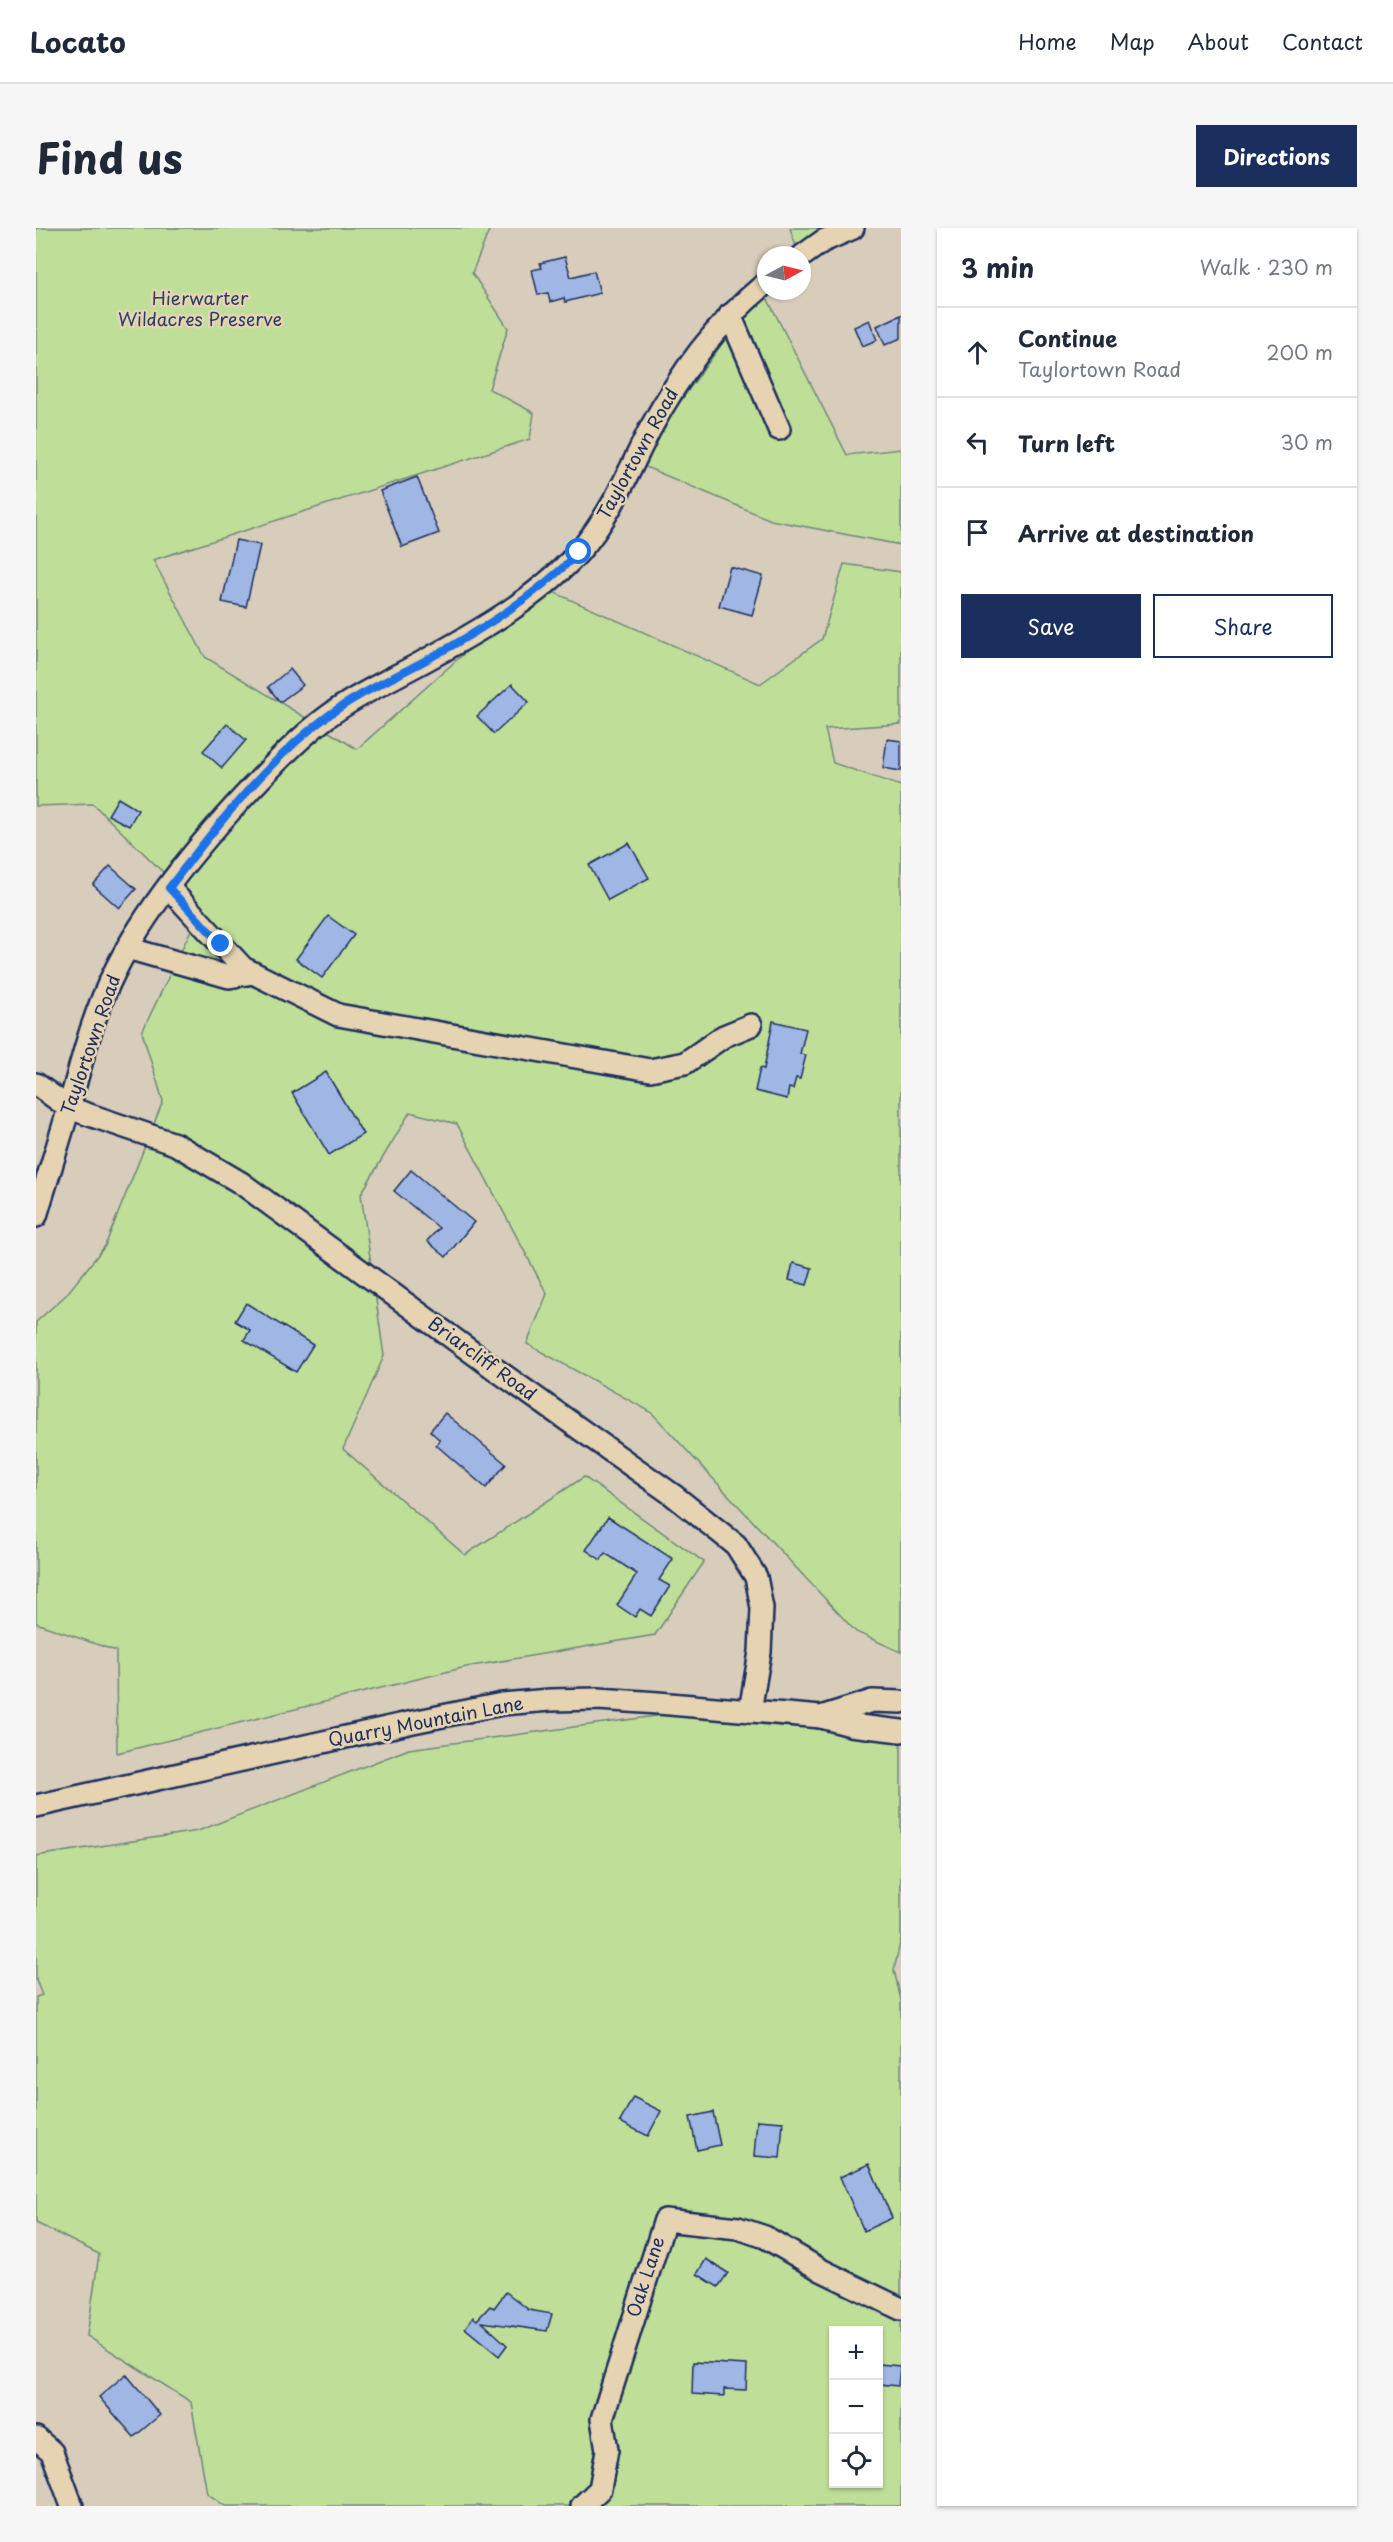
<!DOCTYPE html>
<html lang="en">
<head>
<meta charset="utf-8">
<style>
  body { margin:0; font-family:"Playpen Sans",sans-serif; background:#f6f6f7; color:#1f2937 }
  .controls { position:absolute; right:18px; bottom:18px; display:grid; overflow:hidden; border-radius:0px; box-shadow:0 2px 4px #0004 }
  .controls button { width:54px; height:54px; display:grid; place-items:center; padding:0; border:0; border-bottom:2px solid #e0e1e3; background:#fff; color:#1f2937; font:30px sans-serif }
  .compass { position:absolute; left:721px; top:18px; width:54px; height:54px; border-radius:50%; background:#fff; box-shadow:0 2px 4px #0004; rotate:83deg }
  .stop { position:absolute; width:18px; height:18px; margin:-14px; border:4px solid #1a73e8; border-radius:50%; background:#fff }
  .stop.end { background:#1a73e8; border-color:#fff; box-shadow:0 2px 6px #0008 }
  .list { margin:0; padding:0; list-style:none }
  h2 { display:flex; justify-content:space-between; align-items:center; height:78px; margin:0; padding:0 24px; font-size:26px }
  h2 small { font-size:20px; font-weight:400; color:#747a83 }
  .list li { display:grid; grid-template-columns:39px 1fr auto; gap:18px; align-items:center; box-sizing:border-box; height:90px; padding:0 24px; border-top:2px solid #e0e1e3 }
  .list b { display:block; font-size:22px; white-space:nowrap }
  .list p { margin:0; font-size:20px; white-space:nowrap; color:#747a83 }
  .list em { font-size:20px; font-style:normal; color:#747a83 }
  .actions { display:flex; gap:12px; padding:18px 24px }
  .actions a { flex:1; padding:14px 0; border:2px solid #1b2f5e; border-radius:0px; text-align:center; font-size:21px; color:#1b2f5e }
  .actions .main { background:#1b2f5e; color:#fff }
  .icon { flex:none; width:33px; height:33px; fill:none; stroke:currentColor; stroke-width:2; stroke-linecap:round; stroke-linejoin:round }
  .map { position:relative; flex:none; width:865px; height:2278px; overflow:hidden; border-radius:0px }
  header { display:flex; align-items:center; gap:36px; box-sizing:border-box; height:84px; padding:0 30px; background:#fff; border-bottom:2px solid #e0e1e3 }
  header strong { font-size:28px }
  nav { display:flex; gap:33px; margin-inline-start:auto; font-size:21px }
  .intro { display:flex; align-items:center; justify-content:space-between; box-sizing:border-box; height:144px; padding:0 36px }
  h1 { margin:0; font-size:42px }
  .button { padding:15px 27px; border-radius:0px; background:#1b2f5e; color:#fff; font-size:21px; font-weight:700 }
  main { display:flex; gap:36px; padding:0 36px }
  aside { flex:1; background:#fff; border-radius:0px; box-shadow:0 2px 4px #0004 }
  .map>svg:first-child { display:block }
  .green { fill:#bfdf98; stroke:#6d877b; stroke-width:1.5; fill-rule:evenodd }
  .building { fill:#a0b6e4; stroke:#1b2f5e; stroke-width:1.5 }
  .lines { fill:none; stroke-linecap:round; stroke-linejoin:round }
  .minor-casing { stroke:#1b2f5e; stroke-width:26 }
  .minor { stroke:#e6d3b1; stroke-width:21 }
  .route { stroke:#1a73e8; stroke-width:8 }
  .labels { text-anchor:middle; stroke-width:5; stroke-linejoin:round; paint-order:stroke }
  .park-label { font-size:18px; fill:#2b4164; stroke:#e6d3b1 }
  .street-label { font-size:18px; fill:#1b2f5e; stroke:#e6d3b1 }
</style>
</head>
<body>
<header>
<strong>Locato</strong>
<nav><a>Home</a><a>Map</a><a>About</a><a>Contact</a></nav>
</header>
<div class="intro"><h1>Find us</h1><a class="button">Directions</a></div>
<main>
<div class="map">
<svg width="865" height="2278" viewBox="0 0 865 2278">
  <rect width="100%" height="100%" fill="#d8cdbb"/>
  <filter id="ink" filterUnits="userSpaceOnUse"><feTurbulence type="fractalNoise" baseFrequency=".0167" numOctaves="2"/><feDisplacementMap in="SourceGraphic" scale="12" xChannelSelector="R" yChannelSelector="G"/><feConvolveMatrix kernelMatrix="1 2 1 2 8 2 1 2 1" color-interpolation-filters="sRGB"/></filter>
  <g filter="url(#ink)">
    <g class="green">
      <polygon points="0,0 454,0 436,45 472,100 453,161 498,185 494,211 117,332 169,429 321,521 470,388 506,359 724,456 786,411 808,336 865,344 865,496 789,501 797,535 865,558 865,1424 820,1404 615,1184 491,1116 511,1066 421,896 374,884 325,966 348,1128 307,1221 429,1327 548,1249 668,1334 619,1407 430,1439 81,1525 80,1423 0,1395 0,1094 30,1067 69,1018 127,873 106,804 165,681 57,576 0,578"/>
      <polygon points="754,0 826,0 763,27"/>
      <polygon points="726,60 811,227 865,221 865,317 735,292 600,235"/>
      <path d="M665 1482 865 1510V1711L858 1742 865 1772V2278H189L171 2265 155 2174 51 2108 63 2026 0 1995V1769L6 1767 0 1752V1628L162 1603 373 1521ZM798 2102H842V2256H798Z"/>
    </g>
    <g class="building">
      <polygon points="529,29 535,49 558,43 564,65 529,74 528,70 514,74 512,65 502,67 496,42 506,40 504,35"/>
      <polygon points="865,87 865,110 849,117 841,98"/>
      <polygon points="833,92 841,112 826,118 818,99"/>
      <polygon points="381,249 403,305 366,319 344,263"/>
      <polygon points="200,312 224,317 210,379 186,374"/>
      <polygon points="694,339 727,348 716,387 683,378"/>
      <polygon points="254,441 267,457 244,474 232,459"/>
      <polygon points="476,456 493,474 458,506 441,488"/>
      <polygon points="191,496 210,512 186,540 167,523"/>
      <polygon points="851,511 865,513 865,543 847,540"/>
      <polygon points="82,570 102,582 93,598 72,587"/>
      <polygon points="593,615 613,650 572,672 553,637"/>
      <polygon points="74,638 100,661 83,680 57,657"/>
      <polygon points="292,688 318,707 286,750 260,731"/>
      <polygon points="737,793 770,801 764,826 770,827 764,851 760,850 757,861 753,860 751,871 719,863 724,840 728,841"/>
      <polygon points="290,844 327,906 293,927 256,865"/>
      <polygon points="375,942 438,994 410,1029 391,1013 403,1000 358,963"/>
      <polygon points="757,1035 776,1040 771,1057 753,1052"/>
      <polygon points="210,1075 277,1117 260,1144 208,1112 214,1102 199,1093"/>
      <polygon points="409,1185 470,1236 450,1260 400,1217 404,1212 394,1203"/>
      <polygon points="572,1289 637,1331 623,1352 634,1358 615,1388 604,1381 599,1389 581,1377 601,1346 569,1325 565,1332 550,1322"/>
      <polygon points="597,1869 625,1883 612,1908 584,1894"/>
      <polygon points="677,1884 684,1917 661,1922 654,1889"/>
      <polygon points="721,1892 747,1894 744,1930 718,1928"/>
      <polygon points="833,1936 856,1990 828,2003 804,1949"/>
      <polygon points="670,2031 692,2045 682,2059 661,2046"/>
      <polygon points="470,2064 493,2082 516,2086 511,2103 446,2094 471,2117 463,2128 429,2100 437,2089 441,2092 454,2078 458,2080"/>
      <polygon points="657,2134 711,2137 710,2162 688,2161 688,2168 656,2166"/>
      <polygon points="843,2136 864,2138 862,2158 843,2156"/>
      <polygon points="90,2146 124,2187 98,2209 63,2169"/>
    </g>
    <g class="lines">
      <g class="minor-casing">
        <g id="minor">
          <polyline points="766,28 787,13 817,0"/>
          <polyline points="694,87 743,201"/>
          <polyline points="133,660 207,740 302,787 614,842 649,835 688,808 715,797"/>
          <polyline points="91,720 193,749 217,745"/>
          <polyline points="0,856 33,880 139,916 205,955 459,1141 637,1267 700,1317 720,1349 726,1380 724,1424 714,1483"/>
          <path d="M0 988C11 951 23 914 34 876 46 831 58 784 79 743 113 674 174 603 228 547 247 527 268 506 291 489 322 466 358 450 392 431 445 402 501 370 542 325 574 289 592 245 613 203 645 144 678 98 730 55"/>
          <polyline points="785,1489 836,1473 865,1474"/>
          <polyline points="0,1578 377,1494 466,1476 514,1472 562,1471 622,1475 785,1489 814,1497 865,1503"/>
          <polyline points="0,2210 16,2224 36,2278"/>
          <polyline points="546,2278 564,2261 571,2222 566,2191 629,1992 702,2000 729,2009 785,2042 865,2081"/>
        </g>
      </g>
      <use href="#minor" class="minor"/>
    </g>
  </g>
  <g class="lines" filter="url(#ink)">
    <path class="route" d="M185 716 133 660C177 602 231 533 289 490 321 466 357 450 392 431 446 402 500 368 543 324"/>
  </g>
  <g class="labels">
    <g class="park-label">
      <text x="164" y="77">Hierwarter<tspan x="164" dy="21">Wildacres Preserve</tspan></text>
    </g>
    <g class="street-label">
      <text transform="translate(602 226) rotate(-61)" y="6">Taylortown Road</text>
      <text transform="translate(55 817) rotate(-71)" y="6">Taylortown Road</text>
      <text transform="translate(446 1131) rotate(36)" y="6">Briarcliff Road</text>
      <text transform="translate(390 1494) rotate(-11)" y="6">Quarry Mountain Lane</text>
      <text transform="translate(610 2049) rotate(-72)" y="6">Oak Lane</text>
    </g>
  </g>
</svg>
<div class="controls">
<button>+</button>
<button>−</button>
<button><svg class="icon" aria-label="locate" viewBox="0 0 24 24"><circle cx="12" cy="12" r="6"/><path d="M12 2v4M12 18v4M2 12h4M18 12h4"/></svg></button>
</div>
<svg class="compass" viewBox="-18 -18 36 36"><path d="M0-13l5 13h-10z" fill="#e53935"/><path d="M0 13l5-13h-10z" fill="#747a83"/></svg>
<div class="stop" style="left:543px;top:324px"></div>
<div class="stop end" style="left:185px;top:716px"></div>
</div>
<aside>
<h2>3 min<small>Walk · 230 m</small></h2>
<ul class="list">
<li><svg class="icon" aria-label="ahead" viewBox="0 0 24 24"><path d="M12 20V5M6 11l6-6 6 6"/></svg><div><b>Continue</b><p>Taylortown Road</p></div><em>200 m</em></li>
<li><svg class="icon" aria-label="left" viewBox="0 0 24 24"><path d="M17 20v-9H6M10 6l-5 5 5 5"/></svg><div><b>Turn left</b></div><em>30 m</em></li>
<li><svg class="icon" aria-label="arrive" viewBox="0 0 24 24"><path d="M6 21V4h12l-3 4 3 4H6"/></svg><div><b>Arrive at destination</b></div></li>
</ul>
<div class="actions"><a class="main">Save</a><a>Share</a></div>
</aside>
</main>
</body>
</html>
